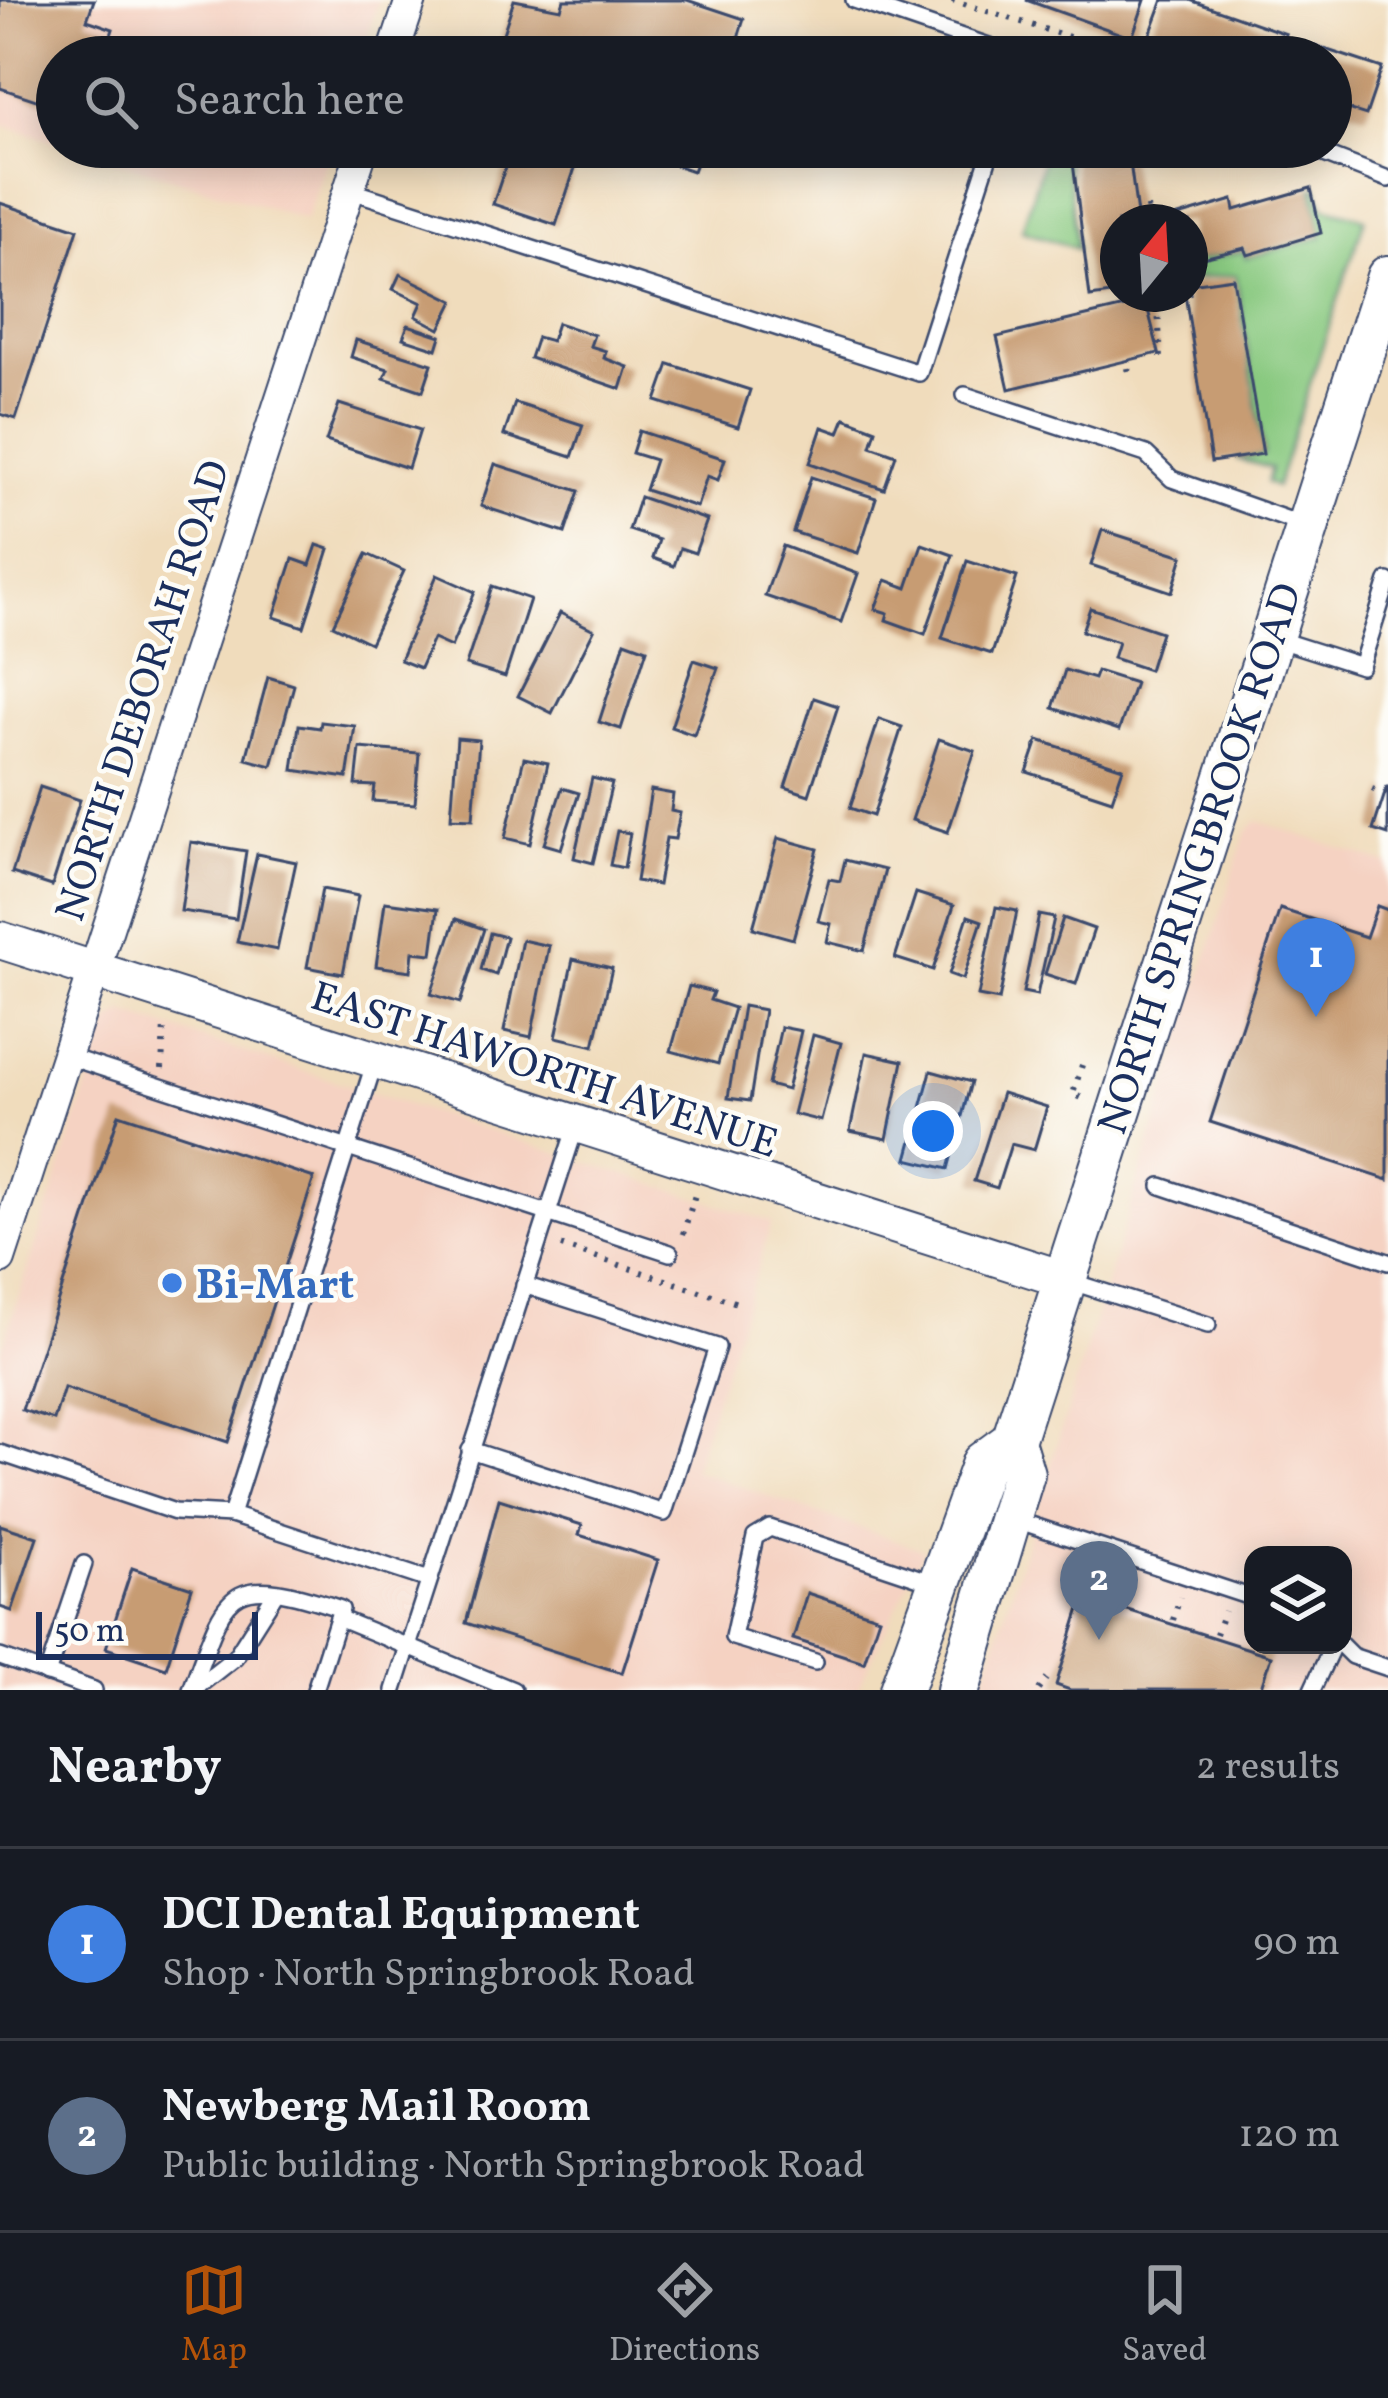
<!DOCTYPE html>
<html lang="en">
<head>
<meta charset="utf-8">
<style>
  body { margin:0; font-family:Vollkorn,serif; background:#242831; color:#f1f3f6 }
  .controls { position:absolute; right:36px; bottom:36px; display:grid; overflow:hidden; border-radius:24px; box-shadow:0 6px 30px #0003 }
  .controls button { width:108px; height:108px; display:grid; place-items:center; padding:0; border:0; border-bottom:3px solid #363941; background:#171b24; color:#f1f3f6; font:60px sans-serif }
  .compass { position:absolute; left:1100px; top:204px; width:108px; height:108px; border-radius:50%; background:#171b24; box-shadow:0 6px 30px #0003; rotate:18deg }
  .scale { position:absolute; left:36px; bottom:30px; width:222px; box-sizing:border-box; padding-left:12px; border:6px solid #1b2f5e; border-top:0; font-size:33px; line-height:42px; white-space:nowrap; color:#1b2f5e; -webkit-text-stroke:9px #fdfcf7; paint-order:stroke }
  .you { position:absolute; left:933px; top:1131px; width:42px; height:42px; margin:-30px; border:9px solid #fff; border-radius:50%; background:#1a73e8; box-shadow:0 0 0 18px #1a73e833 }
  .badge { display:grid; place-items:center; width:78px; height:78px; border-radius:50%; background:#b45309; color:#fff; font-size:39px; font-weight:700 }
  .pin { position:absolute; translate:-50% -99px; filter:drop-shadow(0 3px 6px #0008) }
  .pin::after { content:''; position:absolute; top:63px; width:42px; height:36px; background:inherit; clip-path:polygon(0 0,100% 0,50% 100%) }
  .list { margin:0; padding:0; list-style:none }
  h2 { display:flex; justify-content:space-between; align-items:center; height:156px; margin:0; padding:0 48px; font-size:51px }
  h2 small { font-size:39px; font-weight:400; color:#9ea1a6 }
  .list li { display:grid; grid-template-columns:78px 1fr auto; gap:36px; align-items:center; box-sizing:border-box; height:192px; padding:0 48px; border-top:3px solid #363941 }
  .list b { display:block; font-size:45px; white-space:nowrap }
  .list p { margin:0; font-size:39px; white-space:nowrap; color:#9ea1a6 }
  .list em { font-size:39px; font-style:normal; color:#9ea1a6 }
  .icon { flex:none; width:66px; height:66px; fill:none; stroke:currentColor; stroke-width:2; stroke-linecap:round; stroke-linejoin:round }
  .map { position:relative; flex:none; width:1388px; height:1690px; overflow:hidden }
  .search { position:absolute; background:#171b24; box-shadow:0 6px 30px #0003; left:36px; right:36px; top:36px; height:132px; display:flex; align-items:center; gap:30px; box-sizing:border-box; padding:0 42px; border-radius:66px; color:#9ea1a6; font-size:45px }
  .sheet { height:540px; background:#171b24 }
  nav { display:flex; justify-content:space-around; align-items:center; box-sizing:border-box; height:168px; border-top:3px solid #363941; background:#171b24; font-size:33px; color:#9ea1a6 }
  nav a { display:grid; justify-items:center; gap:6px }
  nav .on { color:#b45309 }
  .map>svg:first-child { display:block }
  .built { fill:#f5d2c2; fill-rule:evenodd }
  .green { fill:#89c980; stroke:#527c6f; stroke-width:3 }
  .building { fill:#c79c73 }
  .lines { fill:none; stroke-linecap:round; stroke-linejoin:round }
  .service-casing { stroke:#3b496c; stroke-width:20 }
  .minor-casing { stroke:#3b496c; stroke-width:34 }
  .tertiary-casing { stroke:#3b496c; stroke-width:40 }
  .secondary-casing { stroke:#3b496c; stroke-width:46 }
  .path { stroke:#3b496c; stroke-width:6; stroke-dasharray:3 9; stroke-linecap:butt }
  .service { stroke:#fff; stroke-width:15 }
  .minor { stroke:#fff; stroke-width:30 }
  .tertiary { stroke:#fff; stroke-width:36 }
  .secondary { stroke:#fff; stroke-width:42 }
  .shop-dot { fill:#3f7fe0; stroke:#fdfcf7; stroke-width:4.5 }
  .labels { text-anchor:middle; stroke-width:9; stroke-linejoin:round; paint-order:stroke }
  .street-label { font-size:42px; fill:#1b2f5e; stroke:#fdfcf7 }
  .shop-label { font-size:42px; font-weight:bold; fill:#366cbe; stroke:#fdfcf7; text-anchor:start }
</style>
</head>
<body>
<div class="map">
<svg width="1388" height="1690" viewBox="0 0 1388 1690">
  <rect width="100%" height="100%" fill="#fdfcf7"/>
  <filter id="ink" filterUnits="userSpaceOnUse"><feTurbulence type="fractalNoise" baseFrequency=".00833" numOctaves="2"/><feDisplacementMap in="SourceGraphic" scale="24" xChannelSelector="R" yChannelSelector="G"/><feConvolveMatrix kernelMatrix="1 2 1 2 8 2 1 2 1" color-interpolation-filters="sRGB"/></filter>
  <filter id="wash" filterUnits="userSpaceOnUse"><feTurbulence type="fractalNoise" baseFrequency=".004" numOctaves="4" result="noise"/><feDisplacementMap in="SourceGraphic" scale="48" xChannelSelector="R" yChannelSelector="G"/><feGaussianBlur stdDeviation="2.7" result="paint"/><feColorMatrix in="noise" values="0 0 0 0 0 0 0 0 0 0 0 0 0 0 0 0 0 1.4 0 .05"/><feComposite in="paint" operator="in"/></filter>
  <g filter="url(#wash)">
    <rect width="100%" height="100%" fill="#f0dcbc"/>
    <g class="built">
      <polygon points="0,0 379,0 360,57 57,57 57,142 0,124"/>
      <polygon points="74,147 331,147 306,220"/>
      <path d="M1257 821 1388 864V1690H981L1245 834ZM1253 1555H1343V1645H1253Z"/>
      <polygon points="124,1013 772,1222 693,1470 924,1550 857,1690 0,1690 0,1354 108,1023"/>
    </g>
    <g class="green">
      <polygon points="1047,147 1065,147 1077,249 1022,230"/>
      <polygon points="1317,187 1324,207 1365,218 1276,487 1267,483 1271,468 1236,459 1264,454 1236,275 1190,279 1190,262 1244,251 1246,258 1322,237 1313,188"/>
    </g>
    <g id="blocks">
      <g class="building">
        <polygon points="0,0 94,0 87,20 113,29 104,57 57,57 57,93 47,90 42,102 0,88"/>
        <polygon points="514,0 561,9 564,0 687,0 744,19 732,57 502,57 496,55"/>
        <polygon points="1026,0 1145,0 1132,38"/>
        <polygon points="1163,0 1190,0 1286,34 1278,57 1196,57 1148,40"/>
        <polygon points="1300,41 1382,68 1366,115 1331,104 1331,57 1295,57"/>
        <polygon points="512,147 582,147 556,225 493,204"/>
        <polygon points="623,147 702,147 693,171"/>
        <polygon points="1071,147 1128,147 1138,222 1118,222 1118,293 1090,297"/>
        <polygon points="1311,188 1321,233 1248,255 1245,248 1190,261 1190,222 1158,222 1233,200 1235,210"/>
        <polygon points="0,203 78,229 16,419 0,414"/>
        <polygon points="400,274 454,301 440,329 416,316 422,303 393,289"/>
        <polygon points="1233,278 1263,454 1211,462 1185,294 1190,294 1190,284"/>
        <polygon points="1146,302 1159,353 1009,389 997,337"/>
        <polygon points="557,323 594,335 590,346 606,351 604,358 628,367 621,389 530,358 537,337 551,341"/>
        <polygon points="408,325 441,336 437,349 403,338"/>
        <polygon points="356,340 432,364 423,391 384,378 388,369 351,357"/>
        <polygon points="669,364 750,390 738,427 656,401"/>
        <polygon points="515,403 583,425 572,457 504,435"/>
        <polygon points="339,404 420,430 408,468 326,441"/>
        <polygon points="845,418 876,430 871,446 896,455 884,489 810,463 822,427 839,433"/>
        <polygon points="639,431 725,459 718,480 707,476 697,507 645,490 655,460 632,453"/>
        <polygon points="495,464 579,491 565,533 481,506"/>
        <polygon points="811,477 876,498 858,553 793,532"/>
        <polygon points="640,497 707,520 695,553 680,548 674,566 653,558 659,540 629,530"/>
        <polygon points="1102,530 1183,556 1172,592 1091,565"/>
        <polygon points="922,544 953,555 925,634 886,620 888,613 875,609 886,580 907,588"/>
        <polygon points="317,545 329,549 304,627 274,617 293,559 310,565"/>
        <polygon points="783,546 858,574 841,622 765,596"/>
        <polygon points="367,554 404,571 370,643 333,625"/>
        <polygon points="967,561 1017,577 992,654 942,638"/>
        <polygon points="437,575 475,592 451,647 433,639 420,668 400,660"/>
        <polygon points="492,586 530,599 505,677 466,665"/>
        <polygon points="1090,608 1161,632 1149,670 1113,658 1118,642 1082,631"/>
        <polygon points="560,613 594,630 552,713 518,696"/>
        <polygon points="625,641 647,649 621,729 599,722"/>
        <polygon points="694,660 718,668 694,735 671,727"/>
        <polygon points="1065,670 1094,679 1097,671 1135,683 1119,730 1053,708"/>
        <polygon points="268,677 294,685 272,766 246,759"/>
        <polygon points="814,698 838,706 809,795 785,787"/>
        <polygon points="879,719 902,727 873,816 850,808"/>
        <polygon points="321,722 355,726 347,778 293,770 299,725 320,728"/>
        <polygon points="457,738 479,740 473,819 451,818"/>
        <polygon points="939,739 975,751 948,832 912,820"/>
        <polygon points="1038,740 1123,768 1112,800 1027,772"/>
        <polygon points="360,748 419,753 415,804 373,801 375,786 356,785"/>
        <polygon points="524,758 548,763 530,844 505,838"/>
        <polygon points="592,778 612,783 593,863 574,858"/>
        <polygon points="40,787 80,800 52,886 12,873"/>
        <polygon points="1387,787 1388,787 1388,835 1373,830"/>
        <polygon points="562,788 579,793 561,849 544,844"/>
        <polygon points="651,790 673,794 671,811 680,813 675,839 666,838 658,885 636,881"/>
        <polygon points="617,831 630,833 624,868 610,865"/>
        <polygon points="778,838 818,849 793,939 753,928"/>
        <polygon points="191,842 246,851 236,919 181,911"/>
        <polygon points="257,854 296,862 277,950 237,942"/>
        <polygon points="845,860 885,870 864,951 827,942 831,924 818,921 829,879 840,881"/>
        <polygon points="322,889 358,896 343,974 307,967"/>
        <polygon points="916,893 954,905 933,970 895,958"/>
        <polygon points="385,902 438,909 432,954 413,952 411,971 376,966"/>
        <polygon points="1377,906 1388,910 1388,1180 1210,1122 1280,909 1366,937"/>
        <polygon points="996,907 1017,911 999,1000 978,996"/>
        <polygon points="1039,915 1054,918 1037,995 1023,992"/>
        <polygon points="968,916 982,921 963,979 949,974"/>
        <polygon points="1063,918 1094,929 1076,984 1045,974"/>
        <polygon points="456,919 484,929 460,1003 431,994"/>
        <polygon points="490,933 506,937 496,975 481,970"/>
        <polygon points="522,940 549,946 531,1037 504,1031"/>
        <polygon points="573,959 612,968 594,1046 556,1037"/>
        <polygon points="689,986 713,992 710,1000 734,1008 718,1064 671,1051"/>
        <polygon points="743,1006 764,1010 750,1101 728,1098"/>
        <polygon points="781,1027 801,1031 787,1090 768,1085"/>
        <polygon points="813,1035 841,1043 821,1121 793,1114"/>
        <polygon points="866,1053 903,1061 887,1139 850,1131"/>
        <polygon points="931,1071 971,1082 948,1169 907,1159"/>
        <polygon points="1002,1093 1047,1107 1034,1150 1011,1144 997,1188 974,1181"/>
        <polygon points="119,1114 314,1178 228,1442 64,1388 54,1420 22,1410"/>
        <polygon points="499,1499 582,1525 579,1535 658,1560 622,1673 466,1623"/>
        <polygon points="0,1525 37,1537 12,1611 0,1607"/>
        <polygon points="132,1568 192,1588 166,1668 106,1648"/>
        <polygon points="807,1593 879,1617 864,1662 793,1639"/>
        <polygon points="1084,1596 1271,1656 1260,1690 1070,1690 1056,1685"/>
      </g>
    </g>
  </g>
  <g filter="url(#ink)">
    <use href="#blocks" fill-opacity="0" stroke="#3b496c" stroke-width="3"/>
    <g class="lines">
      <g class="service-casing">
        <g id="service">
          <polyline points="854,0 1021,57"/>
          <polyline points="1151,147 1156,147"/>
          <polyline points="1306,147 1388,179"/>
          <polyline points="349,190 919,373 992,147"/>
          <polyline points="965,395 1146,454 1172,479 1303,525"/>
          <polyline points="1273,638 1361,666 1388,581"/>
          <polyline points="66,1056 670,1253"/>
          <polyline points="375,1061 231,1515 429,1580"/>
          <polyline points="1161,1186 1388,1262"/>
          <polyline points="1066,1280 1208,1325"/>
          <polyline points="470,1450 664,1513 717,1347 524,1285"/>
          <polyline points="0,1453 175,1512 231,1515"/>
          <polyline points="1013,1519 1253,1598"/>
          <polyline points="1341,1645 1352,1656 1388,1668"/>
          <polyline points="0,1657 94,1690"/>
          <polyline points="815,1662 733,1637 755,1537 770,1528 934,1583"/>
          <polyline points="47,1674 84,1564"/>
          <path d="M191 1690C228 1588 226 1571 341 1609L338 1618"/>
          <polyline points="193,1690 235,1657 275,1594"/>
          <polyline points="315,1690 338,1618 513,1690"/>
          <polyline points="394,1690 576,1126"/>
          <polyline points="1312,1690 1333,1645"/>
        </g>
      </g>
      <g class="minor-casing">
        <g id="minor">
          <polyline points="392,57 411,0"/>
          <polyline points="0,1259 363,147"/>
        </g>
      </g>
      <g class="tertiary-casing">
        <polyline id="tertiary" points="0,940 1063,1279"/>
      </g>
      <g class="secondary-casing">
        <g id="secondary">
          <polyline points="901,1690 983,1463 1013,1441"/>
          <polyline points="958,1690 1023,1474 1013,1441 1388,277"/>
        </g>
      </g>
      <g class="path">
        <polyline points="952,0 1129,56"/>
        <polyline points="1147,207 1149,222"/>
        <polyline points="1157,294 1161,358"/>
        <polyline points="1128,368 1130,378"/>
        <polyline points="1372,789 1385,794"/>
        <polyline points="1082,1065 1073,1094 1084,1099"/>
        <polyline points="162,1069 164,1024"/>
        <polyline points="683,1234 695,1195"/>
        <polyline points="561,1246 737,1303"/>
        <polyline points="1173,1620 1180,1597"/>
        <polyline points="1216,1634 1224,1611"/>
        <polyline points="1039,1690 1047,1679"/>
      </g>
      <use href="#service" class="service"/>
      <use href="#minor" class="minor"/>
      <use href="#tertiary" class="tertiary"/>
      <use href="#secondary" class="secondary"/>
    </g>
  </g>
  <circle class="shop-dot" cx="172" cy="1283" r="12"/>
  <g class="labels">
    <g class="street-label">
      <text transform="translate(141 690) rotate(-72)" y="15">NORTH DEBORAH ROAD</text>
      <text transform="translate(1198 858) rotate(-72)" y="15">NORTH SPRINGBROOK ROAD</text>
      <text transform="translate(545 1068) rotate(18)" y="15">EAST HAWORTH AVENUE</text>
    </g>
    <g class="shop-label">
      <text x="196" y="1298">Bi-Mart</text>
    </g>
  </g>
</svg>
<div class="controls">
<button><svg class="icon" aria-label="layers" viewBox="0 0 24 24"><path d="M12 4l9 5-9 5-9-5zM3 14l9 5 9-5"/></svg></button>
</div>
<svg class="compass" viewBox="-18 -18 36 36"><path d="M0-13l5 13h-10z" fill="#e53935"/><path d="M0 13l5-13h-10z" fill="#9ea1a6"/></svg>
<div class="scale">50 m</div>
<div class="you"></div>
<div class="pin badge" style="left:1316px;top:1017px;background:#3f7fe0">1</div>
<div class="pin badge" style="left:1099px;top:1640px;background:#5c6f8a">2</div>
<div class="search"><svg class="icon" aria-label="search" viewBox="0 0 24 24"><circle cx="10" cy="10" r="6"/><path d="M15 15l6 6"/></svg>Search here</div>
</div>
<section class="sheet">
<h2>Nearby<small>2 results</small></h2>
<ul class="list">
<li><span class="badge" style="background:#3f7fe0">1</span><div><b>DCI Dental Equipment</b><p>Shop · North Springbrook Road</p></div><em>90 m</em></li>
<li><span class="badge" style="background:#5c6f8a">2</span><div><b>Newberg Mail Room</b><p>Public building · North Springbrook Road</p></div><em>120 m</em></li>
</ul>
</section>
<nav>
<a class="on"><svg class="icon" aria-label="map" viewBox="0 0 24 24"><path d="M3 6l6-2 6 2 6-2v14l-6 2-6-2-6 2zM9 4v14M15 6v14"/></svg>Map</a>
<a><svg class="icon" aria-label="directions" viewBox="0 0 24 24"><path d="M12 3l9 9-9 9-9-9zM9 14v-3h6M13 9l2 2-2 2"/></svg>Directions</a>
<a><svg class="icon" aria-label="saved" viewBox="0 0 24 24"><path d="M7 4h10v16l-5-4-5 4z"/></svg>Saved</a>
</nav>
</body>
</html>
